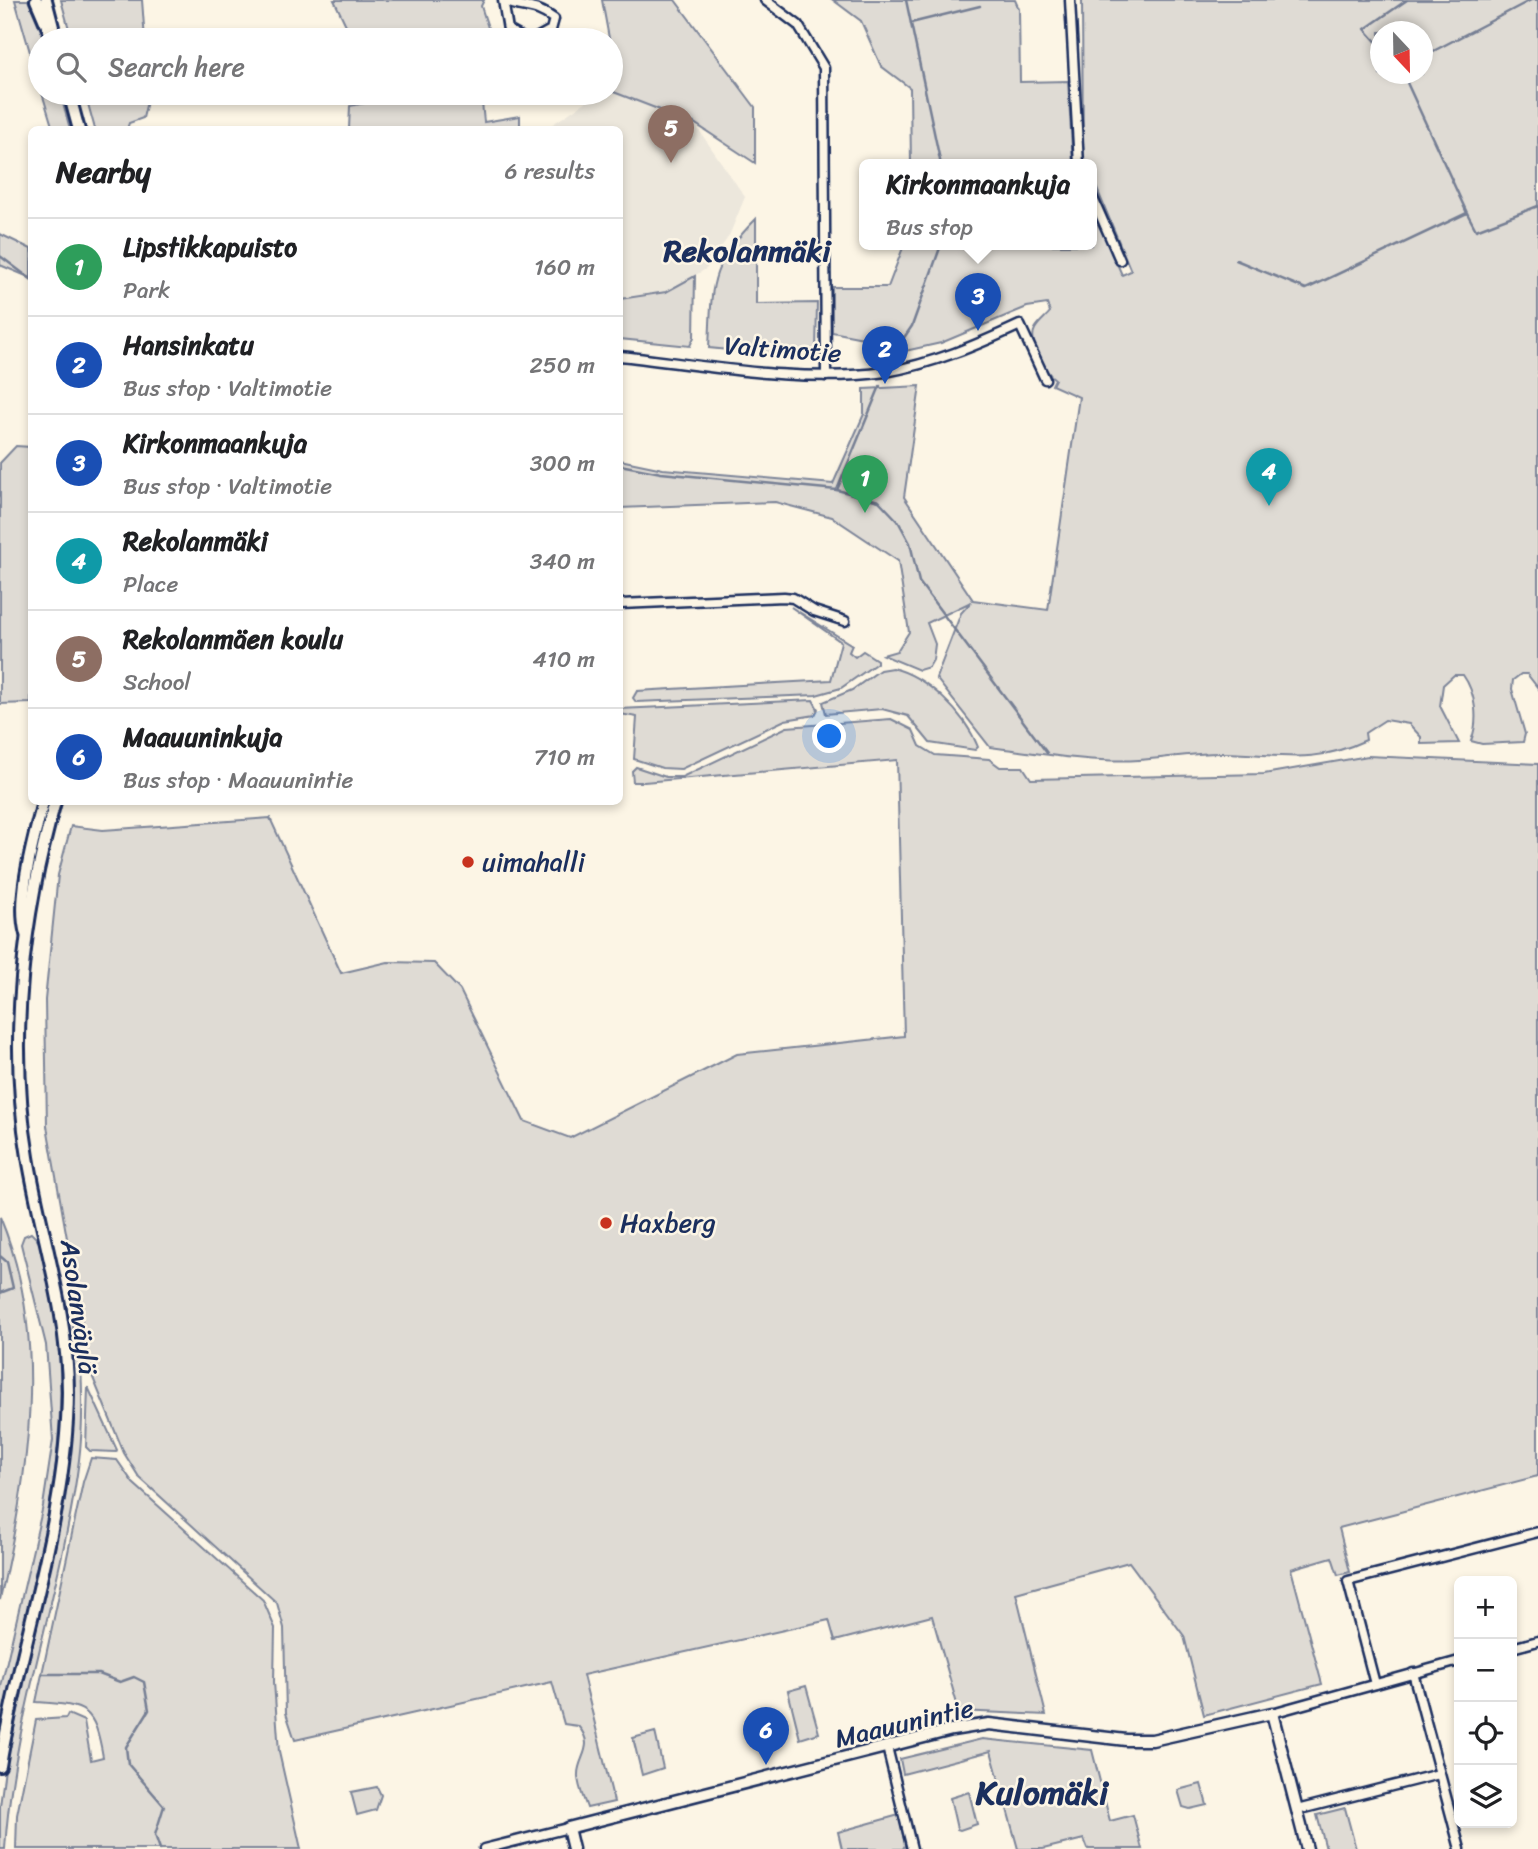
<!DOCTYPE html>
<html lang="en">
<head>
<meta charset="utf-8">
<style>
  body { margin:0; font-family:Sriracha,sans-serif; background:#f6f6f6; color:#202124 }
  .controls { position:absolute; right:21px; bottom:21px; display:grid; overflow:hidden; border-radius:10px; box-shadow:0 4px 10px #0003 }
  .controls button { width:63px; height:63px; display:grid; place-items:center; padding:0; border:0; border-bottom:2px solid #e0e0e0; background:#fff; color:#202124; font:35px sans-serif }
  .compass { position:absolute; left:1370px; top:21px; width:63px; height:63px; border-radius:50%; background:#fff; box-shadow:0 4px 10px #0003; rotate:158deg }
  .you { position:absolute; left:830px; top:737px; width:24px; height:24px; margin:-18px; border:5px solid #fff; border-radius:50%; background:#1a73e8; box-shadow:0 0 0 10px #1a73e833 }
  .badge { display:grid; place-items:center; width:46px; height:46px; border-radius:50%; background:#0f766e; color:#fff; font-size:23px; font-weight:700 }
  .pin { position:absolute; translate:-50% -58px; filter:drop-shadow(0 2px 4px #0008) }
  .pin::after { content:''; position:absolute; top:37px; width:24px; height:21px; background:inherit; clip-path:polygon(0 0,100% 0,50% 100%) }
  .popup { position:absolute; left:859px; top:159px; width:238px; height:91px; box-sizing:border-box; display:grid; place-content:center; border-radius:10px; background:#fff; filter:drop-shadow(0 2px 5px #0005); font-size:23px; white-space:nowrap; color:#757577 }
  .popup b { font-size:26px; color:#202124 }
  .popup::after { content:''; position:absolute; left:50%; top:100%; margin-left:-14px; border:14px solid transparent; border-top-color:#fff }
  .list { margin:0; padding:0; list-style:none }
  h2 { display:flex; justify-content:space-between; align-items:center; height:91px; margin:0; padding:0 28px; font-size:30px }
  h2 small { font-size:23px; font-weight:400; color:#757577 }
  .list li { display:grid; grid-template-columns:46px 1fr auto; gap:21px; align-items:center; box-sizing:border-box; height:98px; padding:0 28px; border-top:2px solid #e0e0e0 }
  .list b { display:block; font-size:26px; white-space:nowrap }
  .list p { margin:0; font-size:23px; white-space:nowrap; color:#757577 }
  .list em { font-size:23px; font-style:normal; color:#757577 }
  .icon { flex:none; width:38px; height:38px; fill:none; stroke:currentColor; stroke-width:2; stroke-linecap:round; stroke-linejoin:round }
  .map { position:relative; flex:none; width:1538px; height:1849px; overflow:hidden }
  .search { position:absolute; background:#fff; box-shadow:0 4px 10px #0003; left:28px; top:28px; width:595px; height:77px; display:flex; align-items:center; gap:18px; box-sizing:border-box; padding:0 24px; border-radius:38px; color:#757577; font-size:26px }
  .panel { position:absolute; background:#fff; box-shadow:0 4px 10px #0003; left:28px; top:126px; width:595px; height:679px; border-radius:10px }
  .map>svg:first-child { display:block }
  .built { fill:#ece7dc }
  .green { fill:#dfdbd4; stroke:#7d8599; stroke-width:2; fill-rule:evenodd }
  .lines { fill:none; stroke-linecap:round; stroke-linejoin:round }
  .stream { stroke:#767f94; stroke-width:2.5 }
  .minor-casing { stroke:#1b2f5e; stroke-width:13 }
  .tertiary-casing { stroke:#1b2f5e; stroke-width:15 }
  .secondary-casing { stroke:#1b2f5e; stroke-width:16 }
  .minor { stroke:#fcf5e5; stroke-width:8 }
  .tertiary { stroke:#fcf5e5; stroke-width:10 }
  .secondary { stroke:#fcf5e5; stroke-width:10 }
  .poi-dot { fill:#c8321e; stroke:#fcf5e5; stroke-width:2.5 }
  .labels { text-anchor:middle; stroke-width:5; stroke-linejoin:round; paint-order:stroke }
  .street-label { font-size:26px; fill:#1b2f5e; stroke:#fcf5e5 }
  .poi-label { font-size:26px; fill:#1b2f5e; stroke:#fcf5e5; text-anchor:start }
  .quarter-label { font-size:30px; font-weight:bold; fill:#1b2f5e; stroke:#fcf5e5 }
  .district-label { font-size:33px; font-weight:bold; fill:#1b2f5e; stroke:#fcf5e5 }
</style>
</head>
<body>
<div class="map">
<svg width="1538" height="1849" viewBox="0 0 1538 1849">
  <rect width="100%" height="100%" fill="#fcf5e5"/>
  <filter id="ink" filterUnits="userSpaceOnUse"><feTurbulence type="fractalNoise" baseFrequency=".0143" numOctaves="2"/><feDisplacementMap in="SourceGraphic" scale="14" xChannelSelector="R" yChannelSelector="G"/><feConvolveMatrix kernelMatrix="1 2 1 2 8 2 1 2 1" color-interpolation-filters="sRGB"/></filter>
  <g filter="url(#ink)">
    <polygon class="built" points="611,91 694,123 745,197 729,236 706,269 666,292 620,299 620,130 544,130 599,93"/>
    <g class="green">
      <polygon points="15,0 28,0 45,40 40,40 40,87"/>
      <polygon points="61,0 142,0 145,40 72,40"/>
      <polygon points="334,0 484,0 481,6 492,40 353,40"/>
      <polygon points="602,0 675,0 755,107 755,163 694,123 611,91 613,60"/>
      <polygon points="833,0 1015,0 1019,9 1020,82 1068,81 1073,165 911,165 910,88 881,66 861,21"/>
      <path d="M1082 0H1538V688L1527 674H1521L1513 680 1512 689 1525 734 1523 742 1482 744 1471 741C1479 721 1476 693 1463 675H1454L1443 685 1440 706 1459 743 1421 744V737L1409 724 1385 720 1365 733 1366 740C1310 766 1282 754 1225 753 1196 752 1168 758 1139 760 1091 763 1038 753 990 747L936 678 961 613 971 602 927 623 935 644 933 660 929 667 919 670 883 655 897 651 909 632 898 561 832 517 775 502 620 508V460L663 469 833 484 864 414V389L920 386 904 497 973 600 1048 610 1079 397 1052 385 1055 379C1045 372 1028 341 1035 329 1038 323 1046 317 1050 312L1047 304 1027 307 941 343 883 356 868 339 832 332V287H888L904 245H1092V207L1122 275 1131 271 1092 177V165H1086L1083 156ZM1380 32H1422V74H1380Z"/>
      <polygon points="42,93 60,93 70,129 53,129"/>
      <polygon points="85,93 149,93 143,118 129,123 127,129 95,129"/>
      <polygon points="373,93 481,93 484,122 520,116 520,129 349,129 350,106 375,101"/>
      <path d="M756 219V304L817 303 816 352 809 358 709 348C712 284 708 267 756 219Z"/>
      <polygon points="0,234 31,249 31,278 0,265"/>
      <polygon points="695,276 694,337 690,346 620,339 620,299 666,292"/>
      <polygon points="16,446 31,447 31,703 0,704 0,463"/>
      <polygon points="791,607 852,645 849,652 855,657 863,651 877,660 877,663 841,688 816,695 636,702 633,698 637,691 831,680 841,642"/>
      <path d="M892 668C927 676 965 714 978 747L975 750 930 743 908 716 882 709 826 714 823 702 852 690 880 670Z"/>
      <polygon points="813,700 818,709 815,715 785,720 681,769 662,768 634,759 637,717 620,714 620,709"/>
      <path d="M891 719 913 730 920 746 935 755 989 759 1000 767H1023L1031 779 1264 774 1368 756 1538 764V1476L1339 1528 1350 1572 1338 1575 1332 1557 1291 1569 1322 1684 1204 1715 1184 1636 1129 1562 1016 1593 1046 1715 959 1711 932 1616 835 1641 829 1620 583 1675 614 1802 587 1808C584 1799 577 1784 578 1774 578 1757 596 1746 578 1726L564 1724 552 1682 295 1740 286 1713 284 1628 277 1603 139 1477 124 1453 91 1373 47 1126 45 1000 58 875 71 826 103 830 270 818 341 973 388 962 434 963 460 990 524 1121 570 1138 737 1054 904 1036 897 760 644 782H633L632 771 636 767 666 777H682L787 727Z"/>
      <path d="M0 1217C51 1338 28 1475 0 1600Z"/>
      <path d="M31 1233C46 1245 49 1273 52 1292 72 1411 54 1495 27 1610 19 1647 13 1687 0 1724V1691L43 1506 53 1440 46 1345 21 1244 24 1236Z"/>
      <path d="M77 1316C82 1364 85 1413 79 1460 62 1591 13 1716 5 1849H0V1806L5 1769 65 1499 72 1439 73 1320Z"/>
      <polygon points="88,1387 117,1450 116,1452 90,1451 86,1447"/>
      <path d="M91 1458 117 1460 133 1483 263 1600 275 1628 274 1682 279 1752 301 1849H16L17 1815 36 1720 66 1718 68 1714 84 1721 91 1760 103 1757C94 1705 86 1706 36 1702L83 1482Z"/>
      <polygon points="806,1686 819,1733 800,1739 788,1691"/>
      <polygon points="655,1732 663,1768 642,1775 633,1738"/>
      <polygon points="982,1739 1092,1750 1110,1821 1133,1815 1142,1849 1088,1849 1084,1839 1043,1849 1018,1849 991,1751 903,1774 900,1759"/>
      <polygon points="1201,1784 1207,1805 1190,1809 1183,1807 1178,1790"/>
      <polygon points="377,1787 381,1795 376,1810 357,1815 351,1792"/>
      <polygon points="969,1792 977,1824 960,1830 957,1829 950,1798"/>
      <polygon points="1345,1808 1356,1849 1326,1849 1317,1815"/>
      <polygon points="899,1815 905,1845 903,1849 842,1849 838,1832"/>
    </g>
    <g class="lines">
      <g class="stream">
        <polyline points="906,0 941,165"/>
        <polyline points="911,23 980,6"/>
        <polyline points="1380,46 1365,29 1407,0"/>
        <polyline points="1422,57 1531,0"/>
        <polyline points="1467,213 1476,230 1538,206"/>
        <polyline points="0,256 32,280"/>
        <polyline points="1236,260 1306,289 1467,213 1403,74"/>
        <polyline points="881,356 883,346 901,342 912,326 941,245"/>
        <polyline points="880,363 881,368"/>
        <polyline points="620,465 661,473 837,490 880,386"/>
        <polyline points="837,490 879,501 898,521 910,543 919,582 1047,753"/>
        <polyline points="0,1256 7,1262 13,1288 0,1293"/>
        <polyline points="43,1674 99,1674 120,1682 134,1677 144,1682 149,1710 126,1747 128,1764 164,1806 155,1835 160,1849"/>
      </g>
      <g class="minor-casing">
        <g id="minor">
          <polyline points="503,0 508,30 526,40"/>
          <polyline points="765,0 798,25 824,68 826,376"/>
          <polyline points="1070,0 1079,165"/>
          <path d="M504 1C526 10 534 4 554 19L551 30 533 40"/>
          <polyline points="1092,196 1120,260"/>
          <path d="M620 356C702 365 803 384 885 372 933 364 977 345 1020 325L1045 379"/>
          <polyline points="620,604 784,597 793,598 814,611 845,621"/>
          <polyline points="1512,1648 1538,1641"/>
          <polyline points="1413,1673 1460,1849"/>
          <polyline points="1375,1684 1348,1581 1538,1532"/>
          <polyline points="1272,1713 1459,1661"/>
          <polyline points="887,1747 912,1849"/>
          <polyline points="1297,1810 1439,1774"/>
          <polyline points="484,1849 568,1828"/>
        </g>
      </g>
      <g class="tertiary-casing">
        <polyline id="tertiary" points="573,1849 568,1828 952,1730 989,1724 1126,1740 1152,1740 1272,1713 1307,1849"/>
      </g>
      <g class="secondary-casing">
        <g id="secondary">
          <polyline points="36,0 53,40"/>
          <polyline points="46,0 53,27"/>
          <polyline points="69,93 79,130"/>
          <path d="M26 934C16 899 34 838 43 802"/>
          <path d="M0 1766C20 1641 67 1519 68 1392 68 1311 41 1236 28 1157 8 1040 23 915 55 802"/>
        </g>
      </g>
      <use href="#minor" class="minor"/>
      <use href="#tertiary" class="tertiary"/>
      <use href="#secondary" class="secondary"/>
    </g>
  </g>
  <g class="poi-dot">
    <circle cx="468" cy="862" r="7"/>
    <circle cx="606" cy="1223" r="7"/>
  </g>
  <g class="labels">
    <g class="street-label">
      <text transform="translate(783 349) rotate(4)" y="9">Valtimotie</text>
      <text transform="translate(79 1307) rotate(82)" y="9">Asolanväylä</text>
      <text transform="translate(904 1723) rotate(-13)" y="9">Maauunintie</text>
    </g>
    <g class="poi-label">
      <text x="482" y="871">uimahalli</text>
      <text x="620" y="1232">Haxberg</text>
    </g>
    <g class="quarter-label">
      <text x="747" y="261">Rekolanmäki</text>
    </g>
    <g class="district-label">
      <text x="1042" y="1804">Kulomäki</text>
    </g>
  </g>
</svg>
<div class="controls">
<button>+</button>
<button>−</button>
<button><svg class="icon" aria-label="locate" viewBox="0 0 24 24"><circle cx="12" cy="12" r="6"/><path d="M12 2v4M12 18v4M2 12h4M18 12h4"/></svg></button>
<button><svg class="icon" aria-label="layers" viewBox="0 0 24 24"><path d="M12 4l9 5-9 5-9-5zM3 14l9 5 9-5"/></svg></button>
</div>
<svg class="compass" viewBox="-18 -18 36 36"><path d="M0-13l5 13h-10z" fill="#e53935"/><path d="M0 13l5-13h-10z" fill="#757577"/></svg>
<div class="you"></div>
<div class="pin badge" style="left:865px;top:513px;background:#2e9e5b">1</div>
<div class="pin badge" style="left:885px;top:384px;background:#1a4fb4">2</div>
<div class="pin badge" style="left:978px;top:331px;background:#1a4fb4">3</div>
<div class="popup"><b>Kirkonmaankuja</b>Bus stop</div>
<div class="pin badge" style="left:1269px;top:506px;background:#0f9aa8">4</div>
<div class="pin badge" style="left:671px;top:163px;background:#8d6e63">5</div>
<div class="pin badge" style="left:766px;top:1765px;background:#1a4fb4">6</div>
<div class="search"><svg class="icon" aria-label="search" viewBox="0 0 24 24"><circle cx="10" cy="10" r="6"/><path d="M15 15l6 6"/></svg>Search here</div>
<section class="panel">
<h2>Nearby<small>6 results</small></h2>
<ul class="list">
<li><span class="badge" style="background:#2e9e5b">1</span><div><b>Lipstikkapuisto</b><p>Park</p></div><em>160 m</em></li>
<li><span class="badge" style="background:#1a4fb4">2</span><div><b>Hansinkatu</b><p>Bus stop · Valtimotie</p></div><em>250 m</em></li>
<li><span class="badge" style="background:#1a4fb4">3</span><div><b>Kirkonmaankuja</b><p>Bus stop · Valtimotie</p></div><em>300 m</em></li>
<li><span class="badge" style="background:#0f9aa8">4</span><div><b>Rekolanmäki</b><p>Place</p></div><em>340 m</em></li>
<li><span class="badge" style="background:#8d6e63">5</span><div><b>Rekolanmäen koulu</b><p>School</p></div><em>410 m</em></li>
<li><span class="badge" style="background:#1a4fb4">6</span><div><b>Maauuninkuja</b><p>Bus stop · Maauunintie</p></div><em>710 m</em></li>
</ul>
</section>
</div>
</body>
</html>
